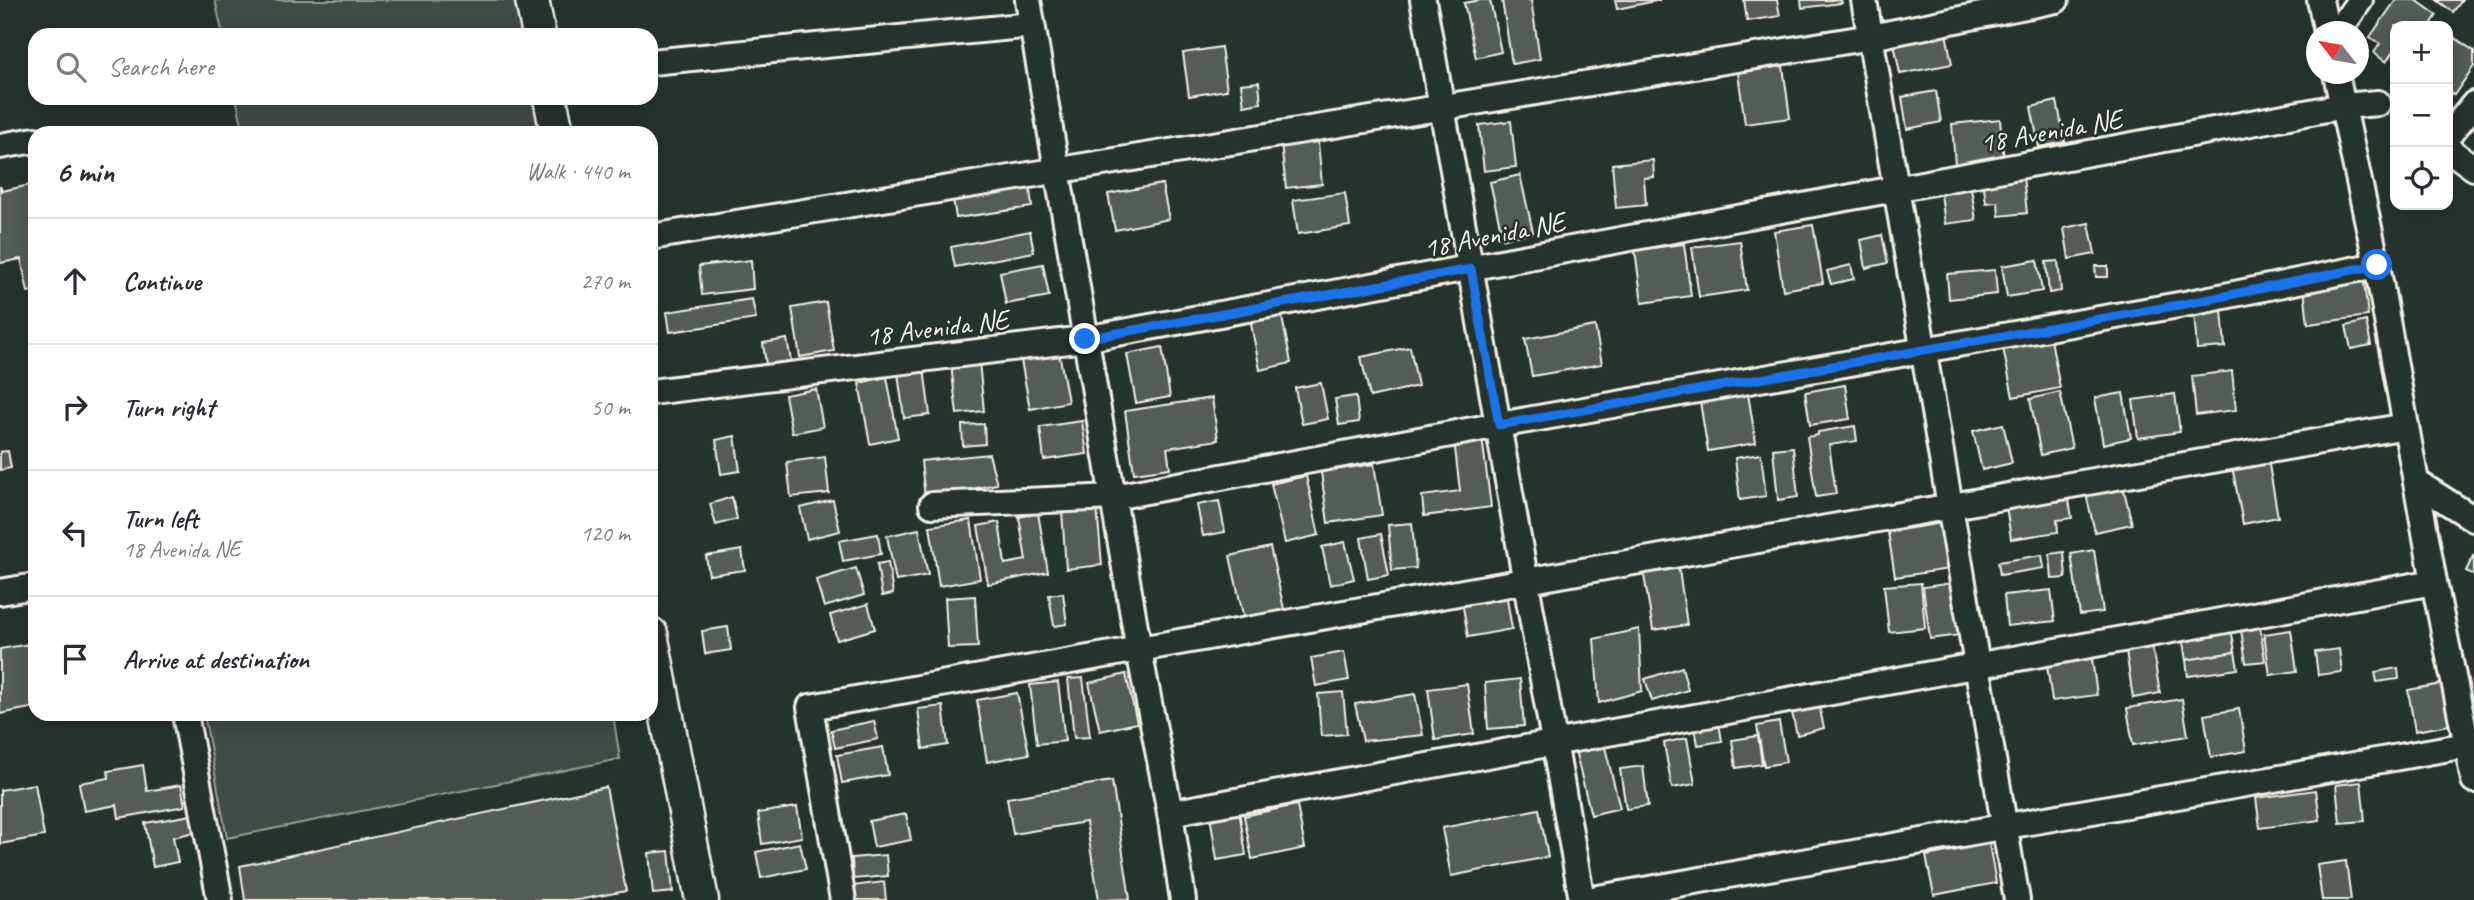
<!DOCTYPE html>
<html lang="en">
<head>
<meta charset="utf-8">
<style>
  body { margin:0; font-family:Caveat,sans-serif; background:#f2f2f3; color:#2b2b33 }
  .controls { position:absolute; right:21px; top:21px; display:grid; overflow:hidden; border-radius:14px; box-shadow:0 4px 18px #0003 }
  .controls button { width:63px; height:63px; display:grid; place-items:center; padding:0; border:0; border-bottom:2px solid #e1e1e2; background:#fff; color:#2b2b33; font:35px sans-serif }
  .compass { position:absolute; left:2306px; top:21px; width:63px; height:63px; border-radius:50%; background:#fff; box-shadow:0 4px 18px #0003; rotate:301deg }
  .stop { position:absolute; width:21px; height:21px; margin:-16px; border:5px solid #1a73e8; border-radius:50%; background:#fff }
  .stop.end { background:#1a73e8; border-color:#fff; box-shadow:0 2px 7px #0008 }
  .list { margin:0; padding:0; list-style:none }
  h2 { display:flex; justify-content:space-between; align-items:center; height:91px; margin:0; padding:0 28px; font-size:30px }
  h2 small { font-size:23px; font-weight:400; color:#7c7c81 }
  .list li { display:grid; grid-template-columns:46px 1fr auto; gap:21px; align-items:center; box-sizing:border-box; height:126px; padding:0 28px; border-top:2px solid #e1e1e2 }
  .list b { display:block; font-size:26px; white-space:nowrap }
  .list p { margin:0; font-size:23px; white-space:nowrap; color:#7c7c81 }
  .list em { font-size:23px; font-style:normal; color:#7c7c81 }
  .icon { flex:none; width:38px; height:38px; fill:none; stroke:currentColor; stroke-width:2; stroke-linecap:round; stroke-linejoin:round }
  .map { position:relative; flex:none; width:2474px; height:900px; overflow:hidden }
  .search { position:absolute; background:#fff; box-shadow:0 4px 18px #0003; left:28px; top:28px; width:630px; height:77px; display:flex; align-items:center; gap:18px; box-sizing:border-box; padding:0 24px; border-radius:21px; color:#7c7c81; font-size:26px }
  .panel { position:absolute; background:#fff; box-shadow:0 4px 18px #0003; left:28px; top:126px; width:630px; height:595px; border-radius:21px }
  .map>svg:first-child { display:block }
  .green { fill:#414b45; stroke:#9a9e96; stroke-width:2 }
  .building { fill:#525c55; stroke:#f4f1e8; stroke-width:2 }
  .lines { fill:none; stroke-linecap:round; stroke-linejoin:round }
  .minor-casing { stroke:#f4f1e8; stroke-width:30 }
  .major-casing { stroke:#f4f1e8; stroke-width:37 }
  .minor { stroke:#26332d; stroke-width:24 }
  .major { stroke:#26332d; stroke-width:32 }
  .route { stroke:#1a73e8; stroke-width:9 }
  .labels { text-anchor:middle; stroke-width:5; stroke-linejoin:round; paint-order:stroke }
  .street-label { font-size:28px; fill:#f4f1e8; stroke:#26332d }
</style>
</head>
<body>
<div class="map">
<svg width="2474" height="900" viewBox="0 0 2474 900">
  <rect width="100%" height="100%" fill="#26332d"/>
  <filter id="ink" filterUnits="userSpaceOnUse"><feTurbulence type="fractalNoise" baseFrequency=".0143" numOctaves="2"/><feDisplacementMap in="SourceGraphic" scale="14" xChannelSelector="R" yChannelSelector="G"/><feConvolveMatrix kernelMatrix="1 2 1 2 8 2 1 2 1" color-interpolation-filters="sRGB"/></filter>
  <g filter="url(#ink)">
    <g class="green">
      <polygon points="215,0 541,0 548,35 223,35"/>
      <polygon points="236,98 560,98 566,133 244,133"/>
      <polygon points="204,714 613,714 620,759 227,838"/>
    </g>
    <g class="building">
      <polygon points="1480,0 1490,0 1501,52 1476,58 1464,3"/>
      <polygon points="1502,0 1531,0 1540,59 1512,64"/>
      <polygon points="1615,0 1660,0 1617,9"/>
      <polygon points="1744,0 1777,0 1780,16 1747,21"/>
      <polygon points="1801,0 1841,0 1842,3 1802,8"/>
      <polygon points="2396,0 2416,0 2437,15 2430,26 2395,26 2395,55 2392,53 2386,62 2374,53 2380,44 2370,37"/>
      <polygon points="2437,0 2462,0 2453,12"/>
      <polygon points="1946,33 1952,64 1900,74 1894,43"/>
      <polygon points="2448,33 2474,51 2474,66 2454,95 2448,91"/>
      <polygon points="1221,47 1227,90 1189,96 1183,53"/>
      <polygon points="1783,66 1790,118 1745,124 1738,73"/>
      <polygon points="1259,82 1261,103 1244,106 1241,84"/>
      <polygon points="1936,91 1941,122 1907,129 1902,97"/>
      <polygon points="2057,101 2065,142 2039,147 2031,107"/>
      <polygon points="2000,119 2004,160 1955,165 1952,124"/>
      <polygon points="1511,121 1516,167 1484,171 1479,125"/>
      <polygon points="1317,132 1322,184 1286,188 1280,135"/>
      <polygon points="1653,160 1654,177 1644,178 1646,205 1616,208 1612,164"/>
      <polygon points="1520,175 1533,232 1503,239 1490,182"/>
      <polygon points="2023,176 2027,213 1999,216 1998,202 1986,203 1983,180"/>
      <polygon points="1970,181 1976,220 1945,224 1940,186"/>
      <polygon points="35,184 35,291 28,292 21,259 0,263 0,186 2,191"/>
      <polygon points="1162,184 1169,219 1115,230 1108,194"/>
      <polygon points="1030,189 1032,207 956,218 953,199"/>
      <polygon points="1345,193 1350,226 1298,234 1293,200"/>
      <polygon points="2089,223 2095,254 2069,259 2064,228"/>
      <polygon points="1813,225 1823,283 1783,290 1774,231"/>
      <polygon points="1030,231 1034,252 955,267 951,247"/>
      <polygon points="1882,235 1888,263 1866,268 1861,240"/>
      <polygon points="1740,241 1747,290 1699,297 1692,247"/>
      <polygon points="1684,244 1691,296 1642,303 1635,250"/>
      <polygon points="751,260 753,289 702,295 699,266"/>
      <polygon points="2037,260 2042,291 2007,297 2002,266"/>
      <polygon points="2058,261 2061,291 2049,293 2046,262"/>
      <polygon points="1043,264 1049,296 1006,304 1000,272"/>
      <polygon points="1851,265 1854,279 1831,284 1827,271"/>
      <polygon points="2095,266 2108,266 2108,277 2096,277"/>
      <polygon points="1995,270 1997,294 1949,299 1947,274"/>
      <polygon points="2364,282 2368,316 2308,324 2304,289"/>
      <polygon points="752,299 756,319 670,332 667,312"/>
      <polygon points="826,302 834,351 800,357 792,308"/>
      <polygon points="2222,310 2225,347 2197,349 2194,312"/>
      <polygon points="1281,312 1291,363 1260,370 1250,319"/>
      <polygon points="2366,321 2371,345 2351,349 2346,326"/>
      <polygon points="1595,326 1602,364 1532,376 1525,339"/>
      <polygon points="2050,334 2060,388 2013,397 2002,343"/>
      <polygon points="787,339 791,361 766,365 763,343"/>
      <polygon points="1162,347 1170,397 1136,403 1127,354"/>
      <polygon points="1410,347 1418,386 1370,397 1361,357"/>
      <polygon points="1059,352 1068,402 1030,409 1021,360"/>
      <polygon points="979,362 984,411 957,414 951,365"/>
      <polygon points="924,369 930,415 904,418 898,373"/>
      <polygon points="2232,371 2236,410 2196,415 2192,376"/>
      <polygon points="887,377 898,438 870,444 859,383"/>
      <polygon points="1321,383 1328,419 1302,424 1295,388"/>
      <polygon points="1845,385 1850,419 1810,425 1805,392"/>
      <polygon points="816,389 823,427 792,433 785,395"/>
      <polygon points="2060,392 2072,448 2041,455 2030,399"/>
      <polygon points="2123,393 2131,438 2103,444 2095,398"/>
      <polygon points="1748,394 1756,443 1708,451 1700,402"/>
      <polygon points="2175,394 2180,432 2138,438 2133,400"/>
      <polygon points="1356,396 1359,422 1339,425 1335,399"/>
      <polygon points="1212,398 1218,440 1167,448 1170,468 1134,473 1125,411"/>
      <polygon points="1082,421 1087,454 1044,460 1040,427"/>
      <polygon points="984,424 985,444 963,446 962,425"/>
      <polygon points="2003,424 2012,463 1982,470 1973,431"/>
      <polygon points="1855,426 1857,441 1829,445 1836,494 1816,497 1807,437 1818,435 1818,432"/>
      <polygon points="735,436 740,471 721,474 716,440"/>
      <polygon points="1482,437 1491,507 1424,516 1422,496 1460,491 1454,440"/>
      <polygon points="1793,447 1798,497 1778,500 1773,449"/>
      <polygon points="8,451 11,468 0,470 0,452"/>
      <polygon points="989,454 997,484 925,498 921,461"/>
      <polygon points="1761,454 1766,496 1740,500 1735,458"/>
      <polygon points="825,457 829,493 791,497 787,462"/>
      <polygon points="2268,459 2278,517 2243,524 2232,466"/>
      <polygon points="1374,464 1382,515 1328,523 1321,472"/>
      <polygon points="1306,476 1319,535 1285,543 1271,484"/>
      <polygon points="2123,486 2132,524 2095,532 2086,494"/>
      <polygon points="2053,492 2054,502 2069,500 2072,518 2057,520 2058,532 2011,539 2005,499"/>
      <polygon points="732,497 737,519 716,525 710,504"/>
      <polygon points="833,500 840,531 807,539 800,508"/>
      <polygon points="1219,501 1225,532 1203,536 1197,505"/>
      <polygon points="1097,508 1102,565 1066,569 1062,511"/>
      <polygon points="1038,513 1048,572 988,584 978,526 999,522 1005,564 1026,560 1019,517"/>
      <polygon points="971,520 980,579 939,586 930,526"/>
      <polygon points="1412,523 1416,568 1392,570 1388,525"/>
      <polygon points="1942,523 1949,569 1895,577 1888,532"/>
      <polygon points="919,529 928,575 896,581 887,536"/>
      <polygon points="878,534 881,554 843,561 839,541"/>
      <polygon points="1381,534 1389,575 1368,579 1361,538"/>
      <polygon points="1345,542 1354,579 1330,585 1322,547"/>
      <polygon points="1270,547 1284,609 1244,619 1230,556"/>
      <polygon points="742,550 745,570 709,575 706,556"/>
      <polygon points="2094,550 2103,612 2080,615 2071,554"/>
      <polygon points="2064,552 2066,578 2052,579 2050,554"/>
      <polygon points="2474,554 2474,575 2466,571"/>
      <polygon points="2042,555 2044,568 2000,575 1998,562"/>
      <polygon points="888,562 893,594 882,596 877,564"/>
      <polygon points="1678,563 1687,625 1653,630 1643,569"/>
      <polygon points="856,568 864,595 824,607 816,580"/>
      <polygon points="1921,583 1925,628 1889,632 1884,586"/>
      <polygon points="1953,583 1960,635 1930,639 1923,587"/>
      <polygon points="2051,590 2055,621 2007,626 2004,595"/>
      <polygon points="1063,593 1067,624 1054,626 1049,595"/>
      <polygon points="1506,593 1512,629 1468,637 1462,601"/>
      <polygon points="975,596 978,647 948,648 945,598"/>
      <polygon points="868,604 875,629 837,640 830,615"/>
      <polygon points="728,627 731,650 705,654 702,631"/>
      <polygon points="2260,627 2265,661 2246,663 2241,630"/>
      <polygon points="2231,628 2235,652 2186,660 2182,636"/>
      <polygon points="1639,629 1642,691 1599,703 1594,639"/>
      <polygon points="2291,630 2297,671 2270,675 2264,634"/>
      <polygon points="2151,640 2160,693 2133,698 2125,644"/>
      <polygon points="35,643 35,707 0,714 0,649"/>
      <polygon points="2339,649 2342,672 2318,675 2315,652"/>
      <polygon points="1344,652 1349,680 1316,686 1311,658"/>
      <polygon points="2091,652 2097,695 2052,701 2046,658"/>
      <polygon points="2235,652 2238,669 2188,676 2186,660"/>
      <polygon points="1682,667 1688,690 1652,701 1645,679"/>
      <polygon points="2398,668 2399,679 2377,682 2375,672"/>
      <polygon points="1126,674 1137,723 1100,731 1089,683"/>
      <polygon points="1083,678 1090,737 1074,738 1068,679"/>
      <polygon points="1520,679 1524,726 1488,729 1485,683"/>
      <polygon points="1058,682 1065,741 1037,744 1030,685"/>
      <polygon points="1467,684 1474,734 1435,740 1428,689"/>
      <polygon points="2442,684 2449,725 2415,731 2408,690"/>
      <polygon points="1343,692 1347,734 1321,736 1318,694"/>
      <polygon points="1017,693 1029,754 987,762 977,700"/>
      <polygon points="1415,694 1423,735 1363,741 1355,704"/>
      <polygon points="2182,699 2188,736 2133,745 2127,708"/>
      <polygon points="1818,701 1824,728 1797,735 1791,708"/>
      <polygon points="943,706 948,745 923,749 918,709"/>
      <polygon points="2239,709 2246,751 2211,757 2204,715"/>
      <polygon points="1718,717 1722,741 1698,745 1694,722"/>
      <polygon points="874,721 878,739 835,748 831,730"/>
      <polygon points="1779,722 1786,762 1764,766 1757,726"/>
      <polygon points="1758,736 1762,764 1736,768 1732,740"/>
      <polygon points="1687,738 1695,784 1672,788 1664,743"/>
      <polygon points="1604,743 1620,808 1591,815 1575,750"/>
      <polygon points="883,747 888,775 842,783 837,755"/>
      <polygon points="143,765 147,791 181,785 185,806 119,818 117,805 84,811 79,783 109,778 108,771"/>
      <polygon points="1643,766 1648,806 1626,809 1620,769"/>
      <polygon points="1112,781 1130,899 1099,900 1086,822 1013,834 1007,798"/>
      <polygon points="2361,782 2365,821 2340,823 2336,785"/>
      <polygon points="35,784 44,836 0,844 0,790"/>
      <polygon points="606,787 626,891 578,900 245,900 240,866"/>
      <polygon points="2316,790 2320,820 2260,828 2256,798"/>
      <polygon points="1297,805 1305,848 1252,859 1244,816"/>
      <polygon points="797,807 802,837 762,844 758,813"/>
      <polygon points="1539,809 1548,857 1451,876 1442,828"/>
      <polygon points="1239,810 1246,855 1217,860 1210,815"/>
      <polygon points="906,814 911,840 874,847 869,821"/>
      <polygon points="192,815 195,832 173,837 178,862 153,867 145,823"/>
      <polygon points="800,843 806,869 761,878 756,852"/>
      <polygon points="1989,844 1996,883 1934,895 1926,856"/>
      <polygon points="669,851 673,892 653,894 649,853"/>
      <polygon points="886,855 888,876 853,879 852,858"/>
      <polygon points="2346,861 2351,900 2322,900 2317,865"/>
      <polygon points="884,882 886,900 854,900 852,886"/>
    </g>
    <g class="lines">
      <g class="minor-casing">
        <g id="minor">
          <polyline points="1028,0 1139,650 1170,813 1183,900"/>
          <polyline points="1423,0 1582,900"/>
          <polyline points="1864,0 2017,900"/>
          <polyline points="2320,0 2327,32"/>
          <polyline points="2338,32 2360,0"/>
          <polyline points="651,62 1032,25"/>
          <polyline points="2336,74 2377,265 2434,582 2474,780"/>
          <polyline points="2448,136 2474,104"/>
          <polyline points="0,146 35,140"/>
          <polyline points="2448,149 2474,168"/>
          <polyline points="651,237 1871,37 2056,0"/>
          <polyline points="651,392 1085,339 2343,106 2378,103"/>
          <polyline points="2416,482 2474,519"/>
          <polyline points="932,505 1114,497 1499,425 2190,303 2377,265"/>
          <polyline points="0,592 35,586"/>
          <polyline points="185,714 220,900"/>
          <polyline points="1170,813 2434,582"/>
          <polyline points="843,900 810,707 2406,426"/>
          <polyline points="1587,900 2467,745"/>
        </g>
      </g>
      <g class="major-casing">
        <g id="major">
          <polyline points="532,0 539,35"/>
          <polyline points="550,98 557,133"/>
          <polyline points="651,634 702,900"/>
        </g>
      </g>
      <use href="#minor" class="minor"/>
      <use href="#major" class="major"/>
    </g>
  </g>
  <g class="lines" filter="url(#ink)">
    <polyline class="route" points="1085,339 1471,269 1499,425 2190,303 2377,265"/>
  </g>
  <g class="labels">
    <g class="street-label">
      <text transform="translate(2051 130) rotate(-10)" y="10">18 Avenida NE</text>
      <text transform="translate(1494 234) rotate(-11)" y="10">18 Avenida NE</text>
      <text transform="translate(937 327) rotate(-7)" y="10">18 Avenida NE</text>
    </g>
  </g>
</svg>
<div class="controls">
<button>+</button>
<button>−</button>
<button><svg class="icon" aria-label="locate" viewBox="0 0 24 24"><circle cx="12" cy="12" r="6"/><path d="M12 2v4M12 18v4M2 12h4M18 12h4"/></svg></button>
</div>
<svg class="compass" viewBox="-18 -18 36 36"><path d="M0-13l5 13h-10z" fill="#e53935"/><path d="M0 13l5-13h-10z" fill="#7c7c81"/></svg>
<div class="stop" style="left:2377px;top:265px"></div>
<div class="stop end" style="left:1085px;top:339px"></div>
<div class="search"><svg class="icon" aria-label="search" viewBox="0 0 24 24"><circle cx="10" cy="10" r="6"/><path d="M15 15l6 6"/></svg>Search here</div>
<section class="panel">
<h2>6 min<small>Walk · 440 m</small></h2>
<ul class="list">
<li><svg class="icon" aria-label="ahead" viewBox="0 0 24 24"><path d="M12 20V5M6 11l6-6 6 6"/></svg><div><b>Continue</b></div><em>270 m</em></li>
<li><svg class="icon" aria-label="right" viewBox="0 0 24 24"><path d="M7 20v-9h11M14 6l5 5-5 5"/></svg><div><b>Turn right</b></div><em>50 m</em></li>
<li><svg class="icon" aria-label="left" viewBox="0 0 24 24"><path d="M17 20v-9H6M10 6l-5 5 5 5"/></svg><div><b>Turn left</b><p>18 Avenida NE</p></div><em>120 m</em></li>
<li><svg class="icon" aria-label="arrive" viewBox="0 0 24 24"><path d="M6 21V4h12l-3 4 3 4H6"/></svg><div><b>Arrive at destination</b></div></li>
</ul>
</section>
</div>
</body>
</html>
